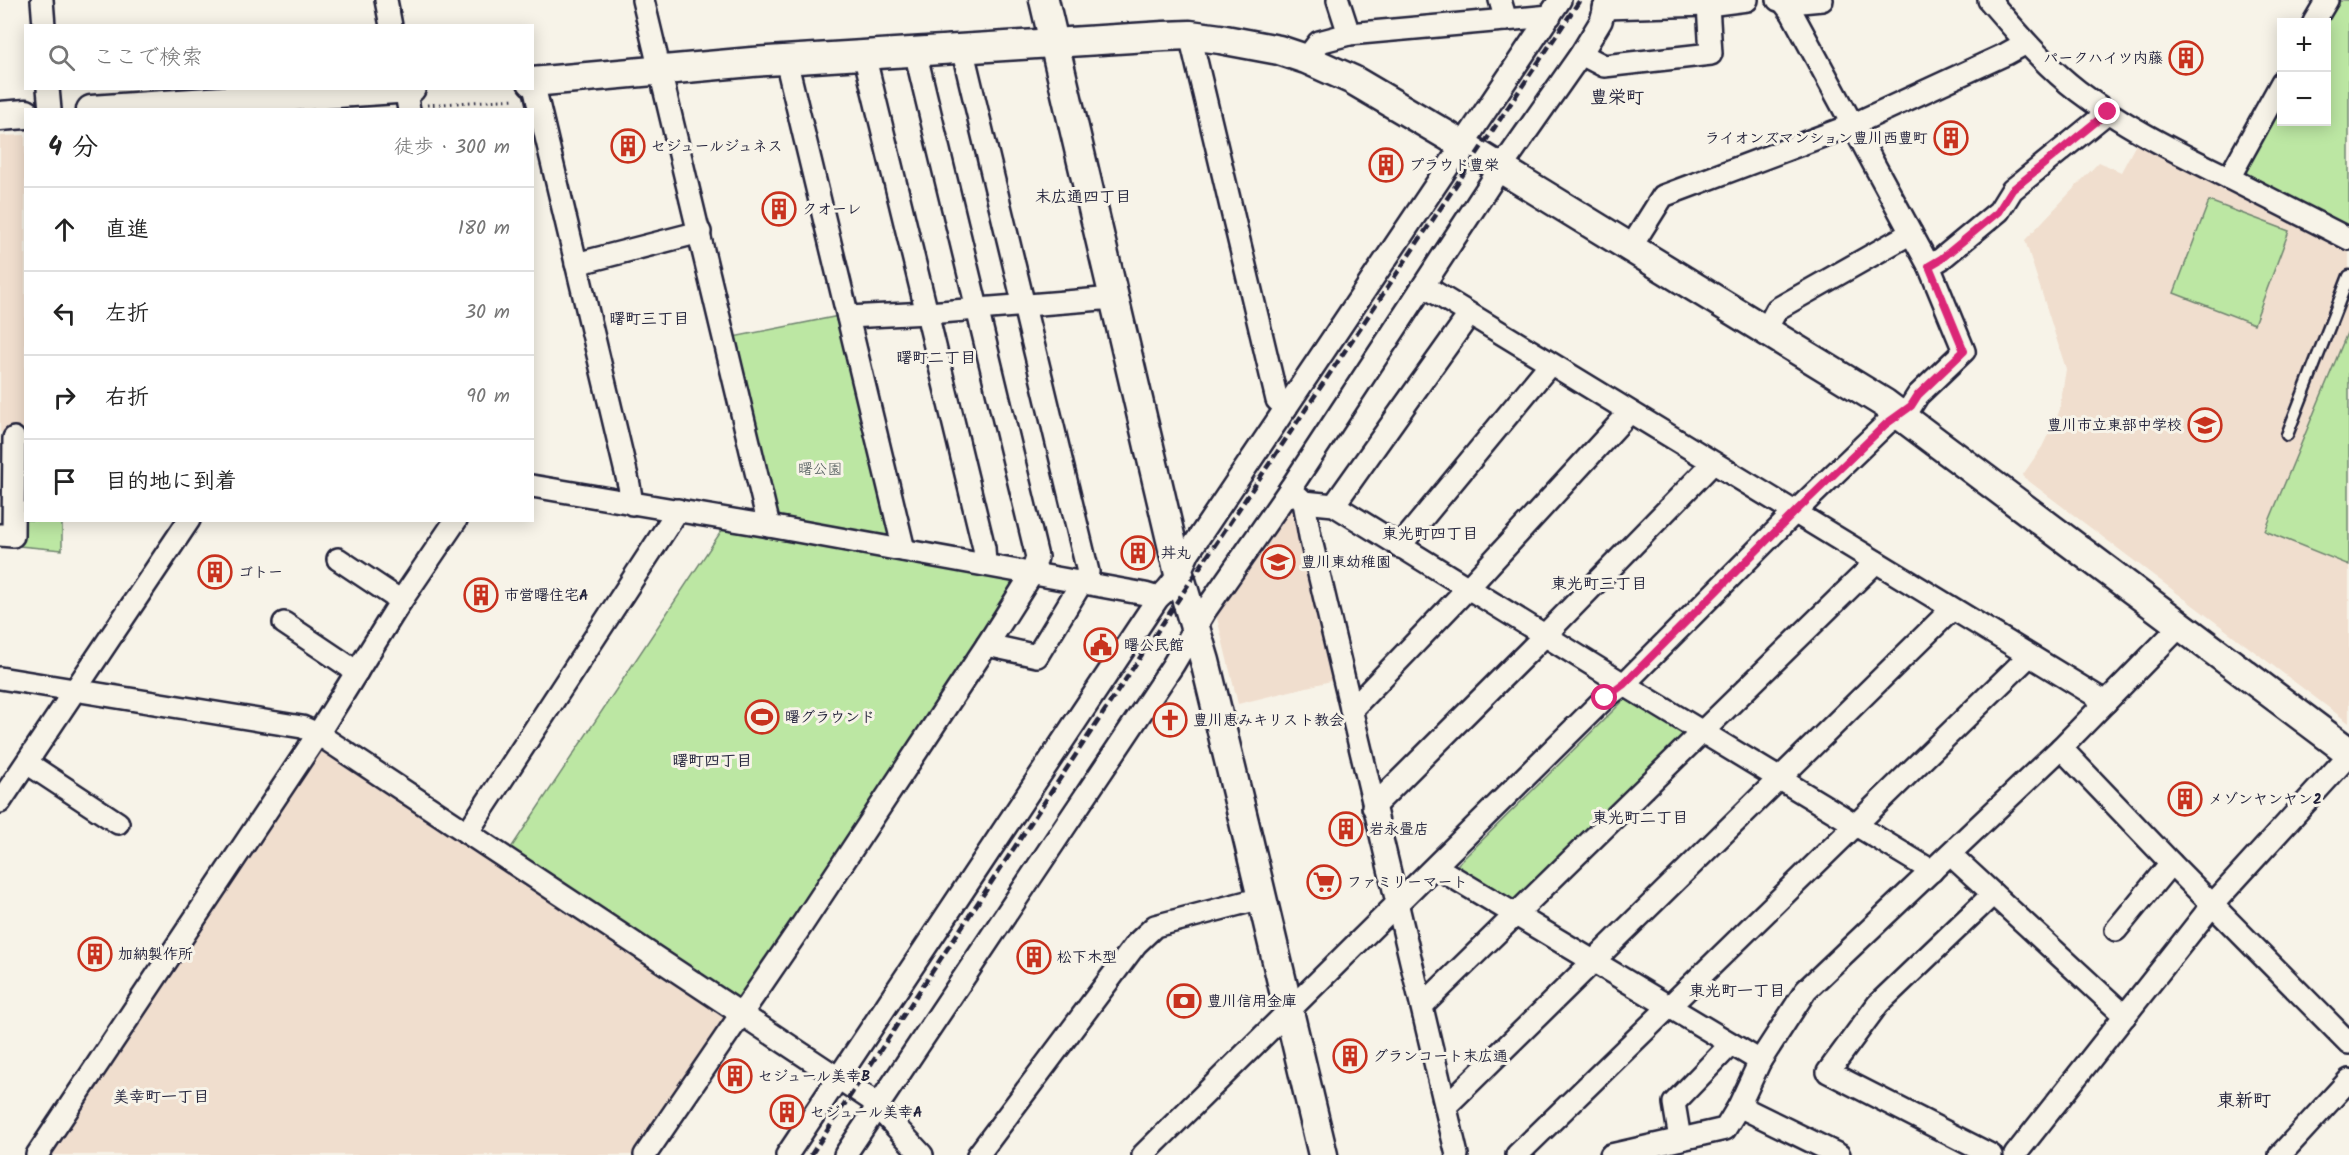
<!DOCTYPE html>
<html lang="ja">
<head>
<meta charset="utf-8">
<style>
  body { margin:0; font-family:Kalam,"Klee One",sans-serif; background:#f6f6f6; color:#222 }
  .controls { position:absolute; right:18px; top:18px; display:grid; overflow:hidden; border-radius:0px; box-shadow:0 3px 15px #0003 }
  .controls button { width:54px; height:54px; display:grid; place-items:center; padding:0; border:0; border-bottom:2px solid #e0e0e0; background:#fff; color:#222; font:30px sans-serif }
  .stop { position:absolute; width:18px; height:18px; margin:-14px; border:4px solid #db2777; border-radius:50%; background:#fff }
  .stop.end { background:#db2777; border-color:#fff; box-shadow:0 2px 6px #0008 }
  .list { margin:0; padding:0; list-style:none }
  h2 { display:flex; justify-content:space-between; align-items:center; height:78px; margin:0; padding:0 24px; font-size:26px }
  h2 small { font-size:20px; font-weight:400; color:#767676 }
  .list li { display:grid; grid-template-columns:39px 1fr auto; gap:18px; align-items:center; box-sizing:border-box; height:84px; padding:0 24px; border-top:2px solid #e0e0e0 }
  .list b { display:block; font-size:22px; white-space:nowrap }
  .list em { font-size:20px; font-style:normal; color:#767676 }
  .icon { flex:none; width:33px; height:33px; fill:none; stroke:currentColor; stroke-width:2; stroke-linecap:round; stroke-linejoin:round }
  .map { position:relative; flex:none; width:2349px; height:1155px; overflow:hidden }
  .search { position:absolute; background:#fff; box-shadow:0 3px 15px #0003; left:24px; top:24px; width:510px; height:66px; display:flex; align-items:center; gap:15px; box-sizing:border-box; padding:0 21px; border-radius:0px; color:#767676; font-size:22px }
  .panel { position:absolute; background:#fff; box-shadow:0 3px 15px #0003; left:24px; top:108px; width:510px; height:414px; border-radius:0px }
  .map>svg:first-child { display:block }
  .built { fill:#f0dece }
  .green { fill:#bce7a3; stroke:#6f846f; stroke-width:1.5 }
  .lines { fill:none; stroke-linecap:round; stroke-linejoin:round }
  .lane-casing { stroke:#22223b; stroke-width:15 }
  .street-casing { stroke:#22223b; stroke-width:26 }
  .secondary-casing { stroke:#22223b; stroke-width:33 }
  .path { stroke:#22223b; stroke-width:3; stroke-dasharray:1.5 4.5; stroke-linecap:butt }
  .lane { stroke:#f7f3e8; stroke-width:10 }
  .street { stroke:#f7f3e8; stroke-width:21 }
  .secondary { stroke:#f7f3e8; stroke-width:28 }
  .rail { stroke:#22223b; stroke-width:4.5; stroke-dasharray:9 4.5; stroke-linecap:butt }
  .route { stroke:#db2777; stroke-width:8 }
  .labels { text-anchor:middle; stroke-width:6; stroke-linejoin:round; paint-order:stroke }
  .poi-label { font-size:15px; font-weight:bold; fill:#22223b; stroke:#f7f3e8; text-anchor:start }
  .park-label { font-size:15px; fill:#485355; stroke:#f7f3e8 }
  .neighbourhood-label { font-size:16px; font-weight:bold; fill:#22223b; stroke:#f7f3e8 }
  .quarter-label { font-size:18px; font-weight:bold; fill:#22223b; stroke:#f7f3e8 }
</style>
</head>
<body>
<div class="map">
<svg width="2349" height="1155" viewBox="0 0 2349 1155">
  <rect width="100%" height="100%" fill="#f7f3e8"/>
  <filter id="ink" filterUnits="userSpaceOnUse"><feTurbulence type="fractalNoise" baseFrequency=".0167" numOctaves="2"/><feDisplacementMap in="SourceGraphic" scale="12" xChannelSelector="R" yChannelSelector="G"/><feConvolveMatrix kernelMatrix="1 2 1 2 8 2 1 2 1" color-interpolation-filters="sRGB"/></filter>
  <g filter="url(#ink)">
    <g class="built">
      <polygon points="25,135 25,432 0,432 0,136"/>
      <polygon points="2136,144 2349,251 2349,723 2022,476 2042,447 2059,412 2066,369 2025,240 2099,162 2121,172"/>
      <polygon points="1287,507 1293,509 1335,680 1238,704 1216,614"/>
      <polygon points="326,747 725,1012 725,1021 636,1155 46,1155 317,748"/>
    </g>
    <g class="green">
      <polygon points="2334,0 2349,0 2349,227 2248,176 2245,168 2281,99 2282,122 2326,122 2326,22 2322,22"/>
      <polygon points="2209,201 2289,231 2254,324 2174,293"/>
      <polygon points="839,316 892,533 889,539 783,521 776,515 733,337"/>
      <polygon points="2347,333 2349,334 2349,565 2265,531"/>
      <polygon points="20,501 25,501 26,520 62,521 62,550 19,546"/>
      <polygon points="724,527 1012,575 1014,583 741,996 733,999 509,851"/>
      <polygon points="1633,698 1687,731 1688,738 1512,904 1458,873 1458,864 1624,700"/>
    </g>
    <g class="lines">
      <g class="lane-casing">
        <polyline id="lane" points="2287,435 2349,276"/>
      </g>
      <g class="street-casing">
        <g id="street">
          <polyline points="42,0 44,26"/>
          <polyline points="386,0 391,26"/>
          <polyline points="643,0 769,526"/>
          <polyline points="1500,0 1506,20"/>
          <polyline points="1778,0 1801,2 1822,0"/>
          <path d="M1989 0C2017 32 2044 65 2078 91 2121 124 2170 149 2219 173 2262 195 2306 217 2349 239"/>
          <polyline points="1604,8 1708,5 1747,0"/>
          <polyline points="2314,22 2327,0"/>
          <polyline points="1349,34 1550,16"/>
          <polyline points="1190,35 1277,400 1286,408"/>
          <polyline points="962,48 1088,572 1037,656 987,645"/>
          <polyline points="864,54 984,548 985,564"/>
          <polyline points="1581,54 1604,66 1711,54 1708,5"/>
          <polyline points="1306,59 1319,42 1349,34 1338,0"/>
          <polyline points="786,60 904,550"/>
          <polyline points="533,82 629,485 632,504"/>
          <polyline points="48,88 50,110"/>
          <polyline points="405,88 409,110"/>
          <polyline points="2229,178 2282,82"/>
          <polyline points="1631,247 1663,196 1852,125 2006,54 2026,43"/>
          <polyline points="576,264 700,232"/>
          <polyline points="1929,266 1941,259 1999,211 2012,190 2108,112"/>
          <polyline points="1424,286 2106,702"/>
          <polyline points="848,317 928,313 1114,298"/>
          <polyline points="1766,330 1777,309 1911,233"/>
          <polyline points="532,486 769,526 1145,594 1158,598"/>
          <polyline points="1290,489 1304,502 1334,505 1638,693 1932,871"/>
          <polyline points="1304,502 1310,536 1457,1155"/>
          <polyline points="1334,505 1469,315"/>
          <polyline points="0,535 13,536 14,438"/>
          <polyline points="1399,547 1550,364"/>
          <polyline points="338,559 401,601"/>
          <polyline points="284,623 357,672"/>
          <polyline points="0,678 302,727 318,734 870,1099 922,1155"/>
          <polyline points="1351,710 1468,588 1629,413"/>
          <polyline points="2061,748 2171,863 2349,1043"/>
          <polyline points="27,763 118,823"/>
          <polyline points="0,802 189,520"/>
          <polyline points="1373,807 1545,635 1713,463"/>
          <polyline points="467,833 678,510"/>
          <polyline points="1951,855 2125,1016"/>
          <polyline points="1436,867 1760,1061"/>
          <polyline points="2116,930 2171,863"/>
          <polyline points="1422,1006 1876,562"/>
          <polyline points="1446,1106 1952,609"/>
          <polyline points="1739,1106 1839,1155"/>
          <polyline points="1680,1139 1674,1103 1731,1044"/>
          <polyline points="37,1155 318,734 401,601 456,520"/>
          <polyline points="645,1155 802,925 987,645 1032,574 1037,557 915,51"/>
          <path d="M787 1155 1158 598C1174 585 1181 570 1189 552L1560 0"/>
          <polyline points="845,1155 1173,665 1205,611 1290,489 1492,181 1581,54 1601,21 1607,0"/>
          <polyline points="978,1155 1136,944 1155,926 1262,898"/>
          <polyline points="1143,1155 1605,698 1624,684 1794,513 1886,424 1911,406 1918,395 1964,351 1929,266 1792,13 1782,0"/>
          <polyline points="1517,1155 2029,656"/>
          <polyline points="1611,1155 1725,1129 1739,1106 1760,1061 1806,990 2061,748 2181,625"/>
          <polyline points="1991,1155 1828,1072 1878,1004 1993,894"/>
          <polyline points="2015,1155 2213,904 2349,755"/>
          <polyline points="2280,1155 2349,1080"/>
        </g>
      </g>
      <g class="secondary-casing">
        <g id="secondary">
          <polyline points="1044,0 1179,574 1205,661 1244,822 1323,1155"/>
          <polyline points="532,82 752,62 1164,36 1190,35 1220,39 1279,50 1306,59 1353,80 1448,136 1884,403 2349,752"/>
          <polyline points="91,110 411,88"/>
          <polyline points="0,116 26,114"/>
        </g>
      </g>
      <polyline class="path" points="427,105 516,99"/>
      <use href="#lane" class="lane"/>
      <use href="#street" class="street"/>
      <use href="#secondary" class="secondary"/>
      <polyline class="rail" points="811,1155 1184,591 1580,0"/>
    </g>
  </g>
  <g class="lines" filter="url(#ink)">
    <polyline class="route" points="1605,698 1624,684 1794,513 1886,424 1911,406 1918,395 1964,351 1929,266 1941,259 1998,212 2012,190 2108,112"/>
  </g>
  <defs>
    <g id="building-ring" transform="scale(1.725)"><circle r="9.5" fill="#f7f3e8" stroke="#c8321e" stroke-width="1.5"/><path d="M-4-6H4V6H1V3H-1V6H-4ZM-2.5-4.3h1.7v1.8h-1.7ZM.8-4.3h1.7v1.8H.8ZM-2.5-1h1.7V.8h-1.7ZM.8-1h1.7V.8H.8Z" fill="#c8321e"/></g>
    <g id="school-ring" transform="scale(1.725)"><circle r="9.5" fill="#f7f3e8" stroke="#c8321e" stroke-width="1.5"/><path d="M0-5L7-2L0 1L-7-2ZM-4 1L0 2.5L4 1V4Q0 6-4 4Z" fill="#c8321e"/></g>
    <g id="civic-ring" transform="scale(1.725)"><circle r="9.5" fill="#f7f3e8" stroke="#c8321e" stroke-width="1.5"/><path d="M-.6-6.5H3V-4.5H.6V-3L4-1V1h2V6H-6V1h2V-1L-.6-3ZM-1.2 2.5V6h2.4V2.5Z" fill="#c8321e"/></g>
    <g id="stadium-ring" transform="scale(1.725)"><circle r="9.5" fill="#f7f3e8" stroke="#c8321e" stroke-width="1.5"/><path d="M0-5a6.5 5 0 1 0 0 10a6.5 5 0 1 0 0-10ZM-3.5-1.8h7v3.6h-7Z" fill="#c8321e"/></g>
    <g id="church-ring" transform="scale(1.725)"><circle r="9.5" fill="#f7f3e8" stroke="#c8321e" stroke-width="1.5"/><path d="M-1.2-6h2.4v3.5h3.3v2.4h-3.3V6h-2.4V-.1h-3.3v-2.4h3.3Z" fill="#c8321e"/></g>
    <g id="supermarket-ring" transform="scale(1.725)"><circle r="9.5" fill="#f7f3e8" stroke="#c8321e" stroke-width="1.5"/><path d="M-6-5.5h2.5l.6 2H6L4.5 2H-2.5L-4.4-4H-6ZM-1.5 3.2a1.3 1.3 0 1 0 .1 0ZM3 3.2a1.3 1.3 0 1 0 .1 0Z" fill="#c8321e"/></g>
    <g id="bank-ring" transform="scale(1.725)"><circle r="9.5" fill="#f7f3e8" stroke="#c8321e" stroke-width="1.5"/><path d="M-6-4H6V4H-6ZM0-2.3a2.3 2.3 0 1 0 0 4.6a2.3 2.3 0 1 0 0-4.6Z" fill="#c8321e"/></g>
  </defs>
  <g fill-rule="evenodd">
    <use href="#building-ring" x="2186" y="58"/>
    <use href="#building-ring" x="1951" y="138"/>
    <use href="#building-ring" x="628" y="146"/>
    <use href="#building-ring" x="1386" y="165"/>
    <use href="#building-ring" x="779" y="209"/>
    <use href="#school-ring" x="2205" y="425"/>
    <use href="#building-ring" x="1138" y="553"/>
    <use href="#school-ring" x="1278" y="562"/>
    <use href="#building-ring" x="215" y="572"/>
    <use href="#building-ring" x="481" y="595"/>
    <use href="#civic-ring" x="1101" y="645"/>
    <use href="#stadium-ring" x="762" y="717"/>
    <use href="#church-ring" x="1170" y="720"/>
    <use href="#building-ring" x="2185" y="799"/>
    <use href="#building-ring" x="1346" y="829"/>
    <use href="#supermarket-ring" x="1324" y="882"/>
    <use href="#building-ring" x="95" y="954"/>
    <use href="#building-ring" x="1034" y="957"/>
    <use href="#bank-ring" x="1184" y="1001"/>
    <use href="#building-ring" x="1350" y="1056"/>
    <use href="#building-ring" x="735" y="1076"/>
    <use href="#building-ring" x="787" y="1112"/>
  </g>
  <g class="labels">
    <g class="poi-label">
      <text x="2163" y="63" text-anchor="end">パークハイツ内藤</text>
      <text x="1928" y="143" text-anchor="end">ライオンズマンション豊川西豊町</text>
      <text x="651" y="151">セジュールジュネス</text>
      <text x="1409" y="170">プラウド豊栄</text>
      <text x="802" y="214">クオーレ</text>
      <text x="2182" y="430" text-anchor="end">豊川市立東部中学校</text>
      <text x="1161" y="558">丼丸</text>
      <text x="1301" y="567">豊川東幼稚園</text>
      <text x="238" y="577">ゴトー</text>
      <text x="504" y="600">市営曙住宅A</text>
      <text x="1124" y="650">曙公民館</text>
      <text x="785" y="722">曙グラウンド</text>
      <text x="1193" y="725">豊川恵みキリスト教会</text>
      <text x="2208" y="804">メゾンヤンヤン2</text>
      <text x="1369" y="834">岩永畳店</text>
      <text x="1347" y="887">ファミリーマート</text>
      <text x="118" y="959">加納製作所</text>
      <text x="1057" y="962">松下木型</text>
      <text x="1207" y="1006">豊川信用金庫</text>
      <text x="1373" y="1061">グランコート末広通</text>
      <text x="758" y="1081">セジュール美幸B</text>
      <text x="810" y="1117">セジュール美幸A</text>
    </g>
    <g class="park-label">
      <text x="820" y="474">曙公園</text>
    </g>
    <g class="neighbourhood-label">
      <text x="1083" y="202">末広通四丁目</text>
      <text x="649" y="324">曙町三丁目</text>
      <text x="936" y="363">曙町二丁目</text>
      <text x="1430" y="539">東光町四丁目</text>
      <text x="1599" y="589">東光町三丁目</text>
      <text x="712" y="766">曙町四丁目</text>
      <text x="1640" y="823">東光町二丁目</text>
      <text x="1737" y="996">東光町一丁目</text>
      <text x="161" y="1102">美幸町一丁目</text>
    </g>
    <g class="quarter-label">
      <text x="1617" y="103">豊栄町</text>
      <text x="2244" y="1106">東新町</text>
    </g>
  </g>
</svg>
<div class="controls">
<button>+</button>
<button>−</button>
</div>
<div class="stop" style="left:1605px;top:698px"></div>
<div class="stop end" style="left:2108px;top:112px"></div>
<div class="search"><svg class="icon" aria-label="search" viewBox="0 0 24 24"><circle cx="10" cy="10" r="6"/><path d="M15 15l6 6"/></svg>ここで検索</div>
<section class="panel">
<h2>4 分<small>徒歩 · 300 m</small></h2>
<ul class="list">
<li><svg class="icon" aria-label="ahead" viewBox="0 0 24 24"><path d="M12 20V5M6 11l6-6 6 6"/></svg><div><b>直進</b></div><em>180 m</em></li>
<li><svg class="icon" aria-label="left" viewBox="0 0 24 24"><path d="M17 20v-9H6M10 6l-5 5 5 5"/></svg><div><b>左折</b></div><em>30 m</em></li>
<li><svg class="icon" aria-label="right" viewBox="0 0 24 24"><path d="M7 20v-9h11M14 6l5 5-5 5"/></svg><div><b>右折</b></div><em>90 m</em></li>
<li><svg class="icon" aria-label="arrive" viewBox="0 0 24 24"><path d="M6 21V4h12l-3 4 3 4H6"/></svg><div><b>目的地に到着</b></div></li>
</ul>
</section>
</div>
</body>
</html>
